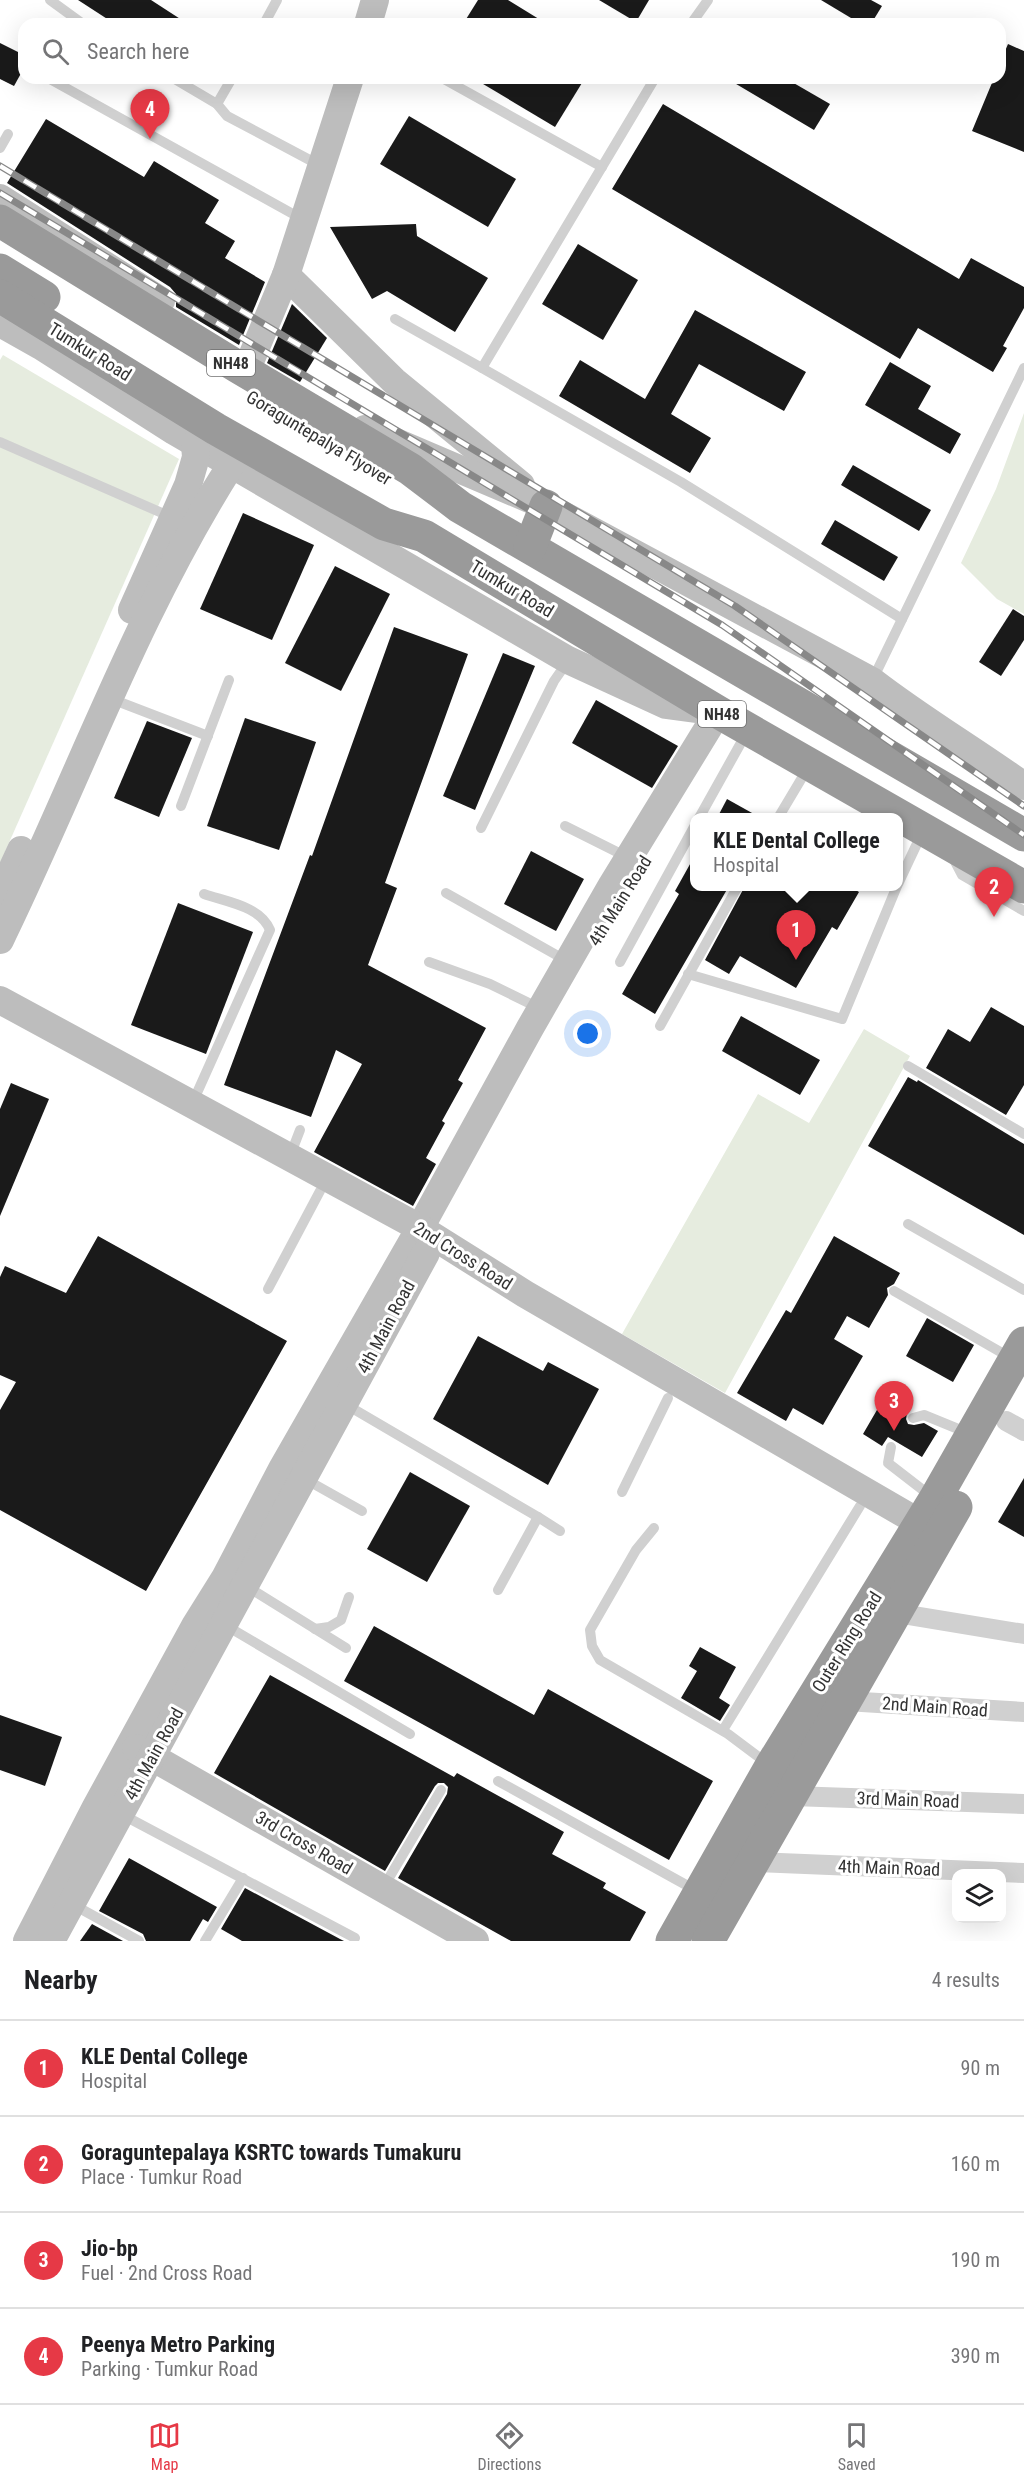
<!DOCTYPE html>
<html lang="en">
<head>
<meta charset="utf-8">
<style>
  body { margin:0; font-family:"Roboto Condensed",sans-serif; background:#f2f2f2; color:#202124 }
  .controls { position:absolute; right:18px; bottom:18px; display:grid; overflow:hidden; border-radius:12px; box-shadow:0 6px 24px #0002 }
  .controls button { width:54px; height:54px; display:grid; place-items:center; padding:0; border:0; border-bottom:2px solid #e0e0e0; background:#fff; color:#202124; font:30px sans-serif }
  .you { position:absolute; left:588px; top:1034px; width:21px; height:21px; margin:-15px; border:4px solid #fff; border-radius:50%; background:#1a73e8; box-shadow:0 0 0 9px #1a73e833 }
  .badge { display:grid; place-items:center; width:39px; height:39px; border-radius:50%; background:#e63946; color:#fff; font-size:20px; font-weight:700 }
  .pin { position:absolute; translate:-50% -50px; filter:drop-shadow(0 2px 3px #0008) }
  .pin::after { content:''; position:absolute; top:32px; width:21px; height:18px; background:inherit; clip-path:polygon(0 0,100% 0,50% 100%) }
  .popup { position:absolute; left:690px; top:813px; width:213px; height:78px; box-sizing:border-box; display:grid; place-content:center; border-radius:12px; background:#fff; filter:drop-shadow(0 2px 4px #0005); font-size:20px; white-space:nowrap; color:#757577 }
  .popup b { font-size:22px; color:#202124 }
  .popup::after { content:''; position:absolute; left:50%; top:100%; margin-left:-12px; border:12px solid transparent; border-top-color:#fff }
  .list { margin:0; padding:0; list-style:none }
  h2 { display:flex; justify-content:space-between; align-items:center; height:78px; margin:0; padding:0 24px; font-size:26px }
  h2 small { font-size:20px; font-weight:400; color:#757577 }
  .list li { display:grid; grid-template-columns:39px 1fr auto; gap:18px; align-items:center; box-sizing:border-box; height:96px; padding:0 24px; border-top:2px solid #e0e0e0 }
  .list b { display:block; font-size:22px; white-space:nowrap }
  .list p { margin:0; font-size:20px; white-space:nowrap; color:#757577 }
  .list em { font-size:20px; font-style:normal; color:#757577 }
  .icon { flex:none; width:33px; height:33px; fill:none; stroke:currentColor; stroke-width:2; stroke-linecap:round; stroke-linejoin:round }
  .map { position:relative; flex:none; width:1024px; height:1941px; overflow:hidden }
  .search { position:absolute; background:#fff; box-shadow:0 6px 24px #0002; left:18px; right:18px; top:18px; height:66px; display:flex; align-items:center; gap:15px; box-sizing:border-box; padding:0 21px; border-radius:18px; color:#757577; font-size:22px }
  .sheet { height:462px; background:#fff }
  nav { display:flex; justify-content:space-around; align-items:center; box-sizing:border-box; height:84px; border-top:2px solid #e0e0e0; background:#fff; font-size:16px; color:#757577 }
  nav a { display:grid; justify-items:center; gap:3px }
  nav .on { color:#e63946 }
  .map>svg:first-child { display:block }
  .green { fill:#e6ecdf }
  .building { fill:#1a1a1a }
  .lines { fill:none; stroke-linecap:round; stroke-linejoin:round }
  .lane { stroke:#d0d0d0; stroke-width:10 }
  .street { stroke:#d0d0d0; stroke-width:20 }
  .secondary { stroke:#bdbdbd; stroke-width:28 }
  .highway { stroke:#9a9a9a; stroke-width:33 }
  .rail-casing { stroke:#888; stroke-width:7 }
  .rail { stroke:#fff; stroke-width:4.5; stroke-dasharray:14; stroke-linecap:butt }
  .labels { text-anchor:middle; stroke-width:6; stroke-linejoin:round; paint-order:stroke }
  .shield { fill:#fff; stroke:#707070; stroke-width:1.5 }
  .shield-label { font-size:16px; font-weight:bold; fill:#333 }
  .street-label { font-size:18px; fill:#333; stroke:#fff }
</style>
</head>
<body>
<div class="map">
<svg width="1024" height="1941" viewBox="0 0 1024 1941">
  <rect width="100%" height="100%" fill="#fff"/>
  <g class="green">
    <polygon points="3,355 179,459 0,863 0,360"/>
    <polygon points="1024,413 1024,614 997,599 961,563 996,489"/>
    <polygon points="864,1029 910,1056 725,1393 622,1334 758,1094 809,1123"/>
  </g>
  <g class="building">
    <polygon points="78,0 151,0 188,24 115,24"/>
    <polygon points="478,0 508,0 547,24 463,24"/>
    <polygon points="599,0 649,0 636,22"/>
    <polygon points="821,0 871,0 882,6 871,24 861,24"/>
    <polygon points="0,43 24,55 24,68 14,86 0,79"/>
    <polygon points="1008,44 1024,51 1024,152 972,131 994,78 1000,78 1000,63"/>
    <polygon points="473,78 585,78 555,127"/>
    <polygon points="726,78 785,78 830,104 814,130"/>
    <polygon points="663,104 959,279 971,258 1024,287 1024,308 1003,346 1007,348 993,372 918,328 900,359 612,189"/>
    <polygon points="409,116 516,179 488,227 380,164"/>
    <polygon points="46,119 144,177 154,161 219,200 205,223 235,241 225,258 265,282 239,345 176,307 176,294 170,287 7,183"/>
    <polygon points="416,224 417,236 488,278 455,332 387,291 372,299 330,227"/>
    <polygon points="578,244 638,280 603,340 542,304"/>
    <polygon points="292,304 327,338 300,382 267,363"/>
    <polygon points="695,310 806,372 784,411 699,364 671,414 711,438 690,473 559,396 580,360 645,399"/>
    <polygon points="890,362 931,386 918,409 961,434 950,454 865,405"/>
    <polygon points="853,465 931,510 919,531 841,485"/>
    <polygon points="243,513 314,545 272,640 200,609"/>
    <polygon points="835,520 898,557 884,581 821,544"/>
    <polygon points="335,566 390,594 341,691 285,663"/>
    <polygon points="1013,609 1024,616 1024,640 1001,676 979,662"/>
    <polygon points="394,627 468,654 385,883 397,888 368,965 486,1028 458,1080 463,1083 442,1121 445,1123 426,1158 436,1164 413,1206 314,1152 362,1064 336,1050 311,1117 224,1085 310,855 312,856"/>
    <polygon points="503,653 535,666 475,810 443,796"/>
    <polygon points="596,700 678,746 652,788 572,743"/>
    <polygon points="245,718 316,742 279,850 207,826"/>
    <polygon points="147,721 192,738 159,817 114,798"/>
    <polygon points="727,799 761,818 717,818"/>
    <polygon points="531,851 584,879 556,931 504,904"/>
    <polygon points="694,857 694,886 729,886 655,1014 622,994 679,894 675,891"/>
    <polygon points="745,886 849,886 859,892 837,930 832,927 796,988 740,956 729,974 705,960"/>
    <polygon points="178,903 253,932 206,1054 131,1025"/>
    <polygon points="991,1007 1024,1026 1024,1085 1006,1115 926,1068 948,1029 970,1042"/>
    <polygon points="741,1016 820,1060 800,1095 722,1051"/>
    <polygon points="908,1077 917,1082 918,1080 1024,1144 1024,1235 868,1146"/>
    <polygon points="11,1083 49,1099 0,1216 0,1109"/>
    <polygon points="98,1236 287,1341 146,1591 0,1510 0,1410 16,1382 0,1375 0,1277 5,1266 66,1293"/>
    <polygon points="834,1236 900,1273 894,1284 887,1288 888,1295 869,1328 847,1316 834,1339 863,1356 823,1425 793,1408 786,1421 737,1393 786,1310 791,1313"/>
    <polygon points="927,1318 974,1345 953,1382 906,1356"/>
    <polygon points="478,1336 543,1371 548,1362 599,1389 548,1485 433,1419"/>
    <polygon points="888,1391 908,1403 903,1411 907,1413 906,1419 908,1424 914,1425 924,1423 938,1431 922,1457 888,1437 882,1446 863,1434"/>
    <polygon points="410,1472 470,1506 427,1582 367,1549"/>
    <polygon points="1024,1478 1024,1537 998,1522"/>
    <polygon points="374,1626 534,1715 548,1689 713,1781 669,1860 344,1681"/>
    <polygon points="700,1647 736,1667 719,1698 730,1705 720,1721 681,1698 697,1671 689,1666"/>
    <polygon points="270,1675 454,1777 457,1773 564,1832 552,1854 606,1883 603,1888 646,1912 630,1941 511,1941 398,1878 447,1794 448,1787 444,1783 438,1783 435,1786 385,1871 214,1773"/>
    <polygon points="0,1715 62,1737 45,1786 0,1770"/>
    <polygon points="129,1858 217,1907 208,1922 203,1919 190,1941 146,1941 143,1934 99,1911"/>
    <polygon points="245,1888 340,1939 344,1941 242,1941 221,1929"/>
    <polygon points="92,1924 123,1941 80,1941"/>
  </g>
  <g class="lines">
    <g class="lane">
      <polyline points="50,0 83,24"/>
      <polyline points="264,24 277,0"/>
      <polyline points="691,24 708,0"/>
      <polyline points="48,78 302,219"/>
      <polyline points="173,78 217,104 227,116 321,166"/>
      <polyline points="442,78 602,167"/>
      <polyline points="655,78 482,368 681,482 902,619"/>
      <polyline points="217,104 232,78"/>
      <polyline points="0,148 8,134"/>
      <polyline points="395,319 482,368"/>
      <polyline points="0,442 162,513 171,520"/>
      <polyline points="872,681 1024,368"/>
      <polyline points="109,698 208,736"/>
      <polyline points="181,806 229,680"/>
      <polyline points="699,818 747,732"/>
      <polyline points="778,818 809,766"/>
      <polyline points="565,826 629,858"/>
      <polyline points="481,828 554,681 568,661"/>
      <polyline points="952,856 962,875 1024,911"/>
      <polyline points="898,884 922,833"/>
      <polyline points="446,893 567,961"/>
      <polyline points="429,962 490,984 539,1008"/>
      <polyline points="620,962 694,827"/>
      <polyline points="688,974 842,1019 897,886"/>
      <polyline points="660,1026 738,886"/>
      <polyline points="908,1066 1024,1134"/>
      <path d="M192 1104 270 930C260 906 227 902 204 894"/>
      <polyline points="290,1156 300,1130"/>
      <polyline points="908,1224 1024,1290"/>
      <polyline points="268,1289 320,1191"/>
      <polyline points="894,1291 1011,1358"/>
      <polyline points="345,1404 538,1517"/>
      <polyline points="913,1418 924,1415 968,1433"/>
      <polyline points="891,1447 888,1463 932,1497"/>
      <polyline points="305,1479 362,1511"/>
      <polyline points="622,1492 668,1398"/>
      <polyline points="654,1528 636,1550 590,1630 592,1646 600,1660 728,1734 768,1764"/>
      <polyline points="246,1586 346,1648"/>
      <polyline points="498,1590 538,1517 560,1531"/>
      <polyline points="225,1625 410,1734"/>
      <polyline points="315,1629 329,1627 341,1620 349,1597"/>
      <polyline points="723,1730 860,1506"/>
      <polyline points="498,1781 697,1891"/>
      <polyline points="121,1814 355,1938"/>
      <polyline points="383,1888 441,1790"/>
      <polyline points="72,1904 139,1941"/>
      <polyline points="205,1941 243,1878"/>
    </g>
    <g class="street">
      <polyline points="1006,1421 1024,1431"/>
      <polyline points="896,1613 1024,1634"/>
      <polyline points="846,1701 1024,1712"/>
      <polyline points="792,1796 1024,1804"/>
      <polyline points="753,1862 1024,1873"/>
    </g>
    <g class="secondary">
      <polyline points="368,24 375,0"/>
      <polyline points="0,198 161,301"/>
      <polyline points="286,275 394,381 521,485"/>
      <polyline points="0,323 41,346 174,431 568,660 666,705 718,712 612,885 530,1028 420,1228 282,1469 225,1578 195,1626 96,1807 27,1941"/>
      <polyline points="251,359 286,275 350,78"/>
      <path d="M365 429 546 506 872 681C921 719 974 750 1024 786"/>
      <polyline points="132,610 188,485 196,457 195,444"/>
      <polyline points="0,895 21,850"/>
      <path d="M0 940C77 782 136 614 231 465"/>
      <polyline points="0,1000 420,1228 525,1294 920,1523"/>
      <polyline points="136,1748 475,1941"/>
      <polyline points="51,1941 426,1253"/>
    </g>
    <g class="highway">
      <polyline points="0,221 238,367 410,469 460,507 1024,835"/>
      <polyline points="0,270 44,297"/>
      <polyline points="0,296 216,429 384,524 424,536 718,712 1024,887"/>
      <polyline points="530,547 546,506"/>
      <polyline points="672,1941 771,1766 935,1499 1024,1343"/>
      <polyline points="708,1941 956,1507"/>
    </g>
    <g class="rail-casing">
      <g id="rail">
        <polyline points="0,166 735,606 1024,806"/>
        <polyline points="0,193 722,625 1024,835"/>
      </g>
    </g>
    <use href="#rail" class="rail"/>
  </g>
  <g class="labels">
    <g class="shield">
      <rect x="207" y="350" width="48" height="26" rx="4.5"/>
      <rect x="698" y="701" width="48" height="26" rx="4.5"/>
    </g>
    <g class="shield-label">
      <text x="231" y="369">NH48</text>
      <text x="722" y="720">NH48</text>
    </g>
    <g class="street-label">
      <text transform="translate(90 352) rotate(32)" y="6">Tumkur Road</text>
      <text transform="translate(319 438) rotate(31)" y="6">Goraguntepalya Flyover</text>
      <text transform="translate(512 589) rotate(31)" y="6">Tumkur Road</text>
      <text transform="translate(620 901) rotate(-58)" y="6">4th Main Road</text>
      <text transform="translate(463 1256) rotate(32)" y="6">2nd Cross Road</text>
      <text transform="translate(386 1327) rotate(-62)" y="6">4th Main Road</text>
      <text transform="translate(847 1642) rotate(-58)" y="6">Outer Ring Road</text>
      <text transform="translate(935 1707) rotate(4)" y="6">2nd Main Road</text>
      <text transform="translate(154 1754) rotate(-61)" y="6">4th Main Road</text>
      <text transform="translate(908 1800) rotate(2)" y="6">3rd Main Road</text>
      <text transform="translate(304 1843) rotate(30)" y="6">3rd Cross Road</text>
      <text transform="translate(889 1868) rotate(2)" y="6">4th Main Road</text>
    </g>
  </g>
</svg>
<div class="controls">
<button><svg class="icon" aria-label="layers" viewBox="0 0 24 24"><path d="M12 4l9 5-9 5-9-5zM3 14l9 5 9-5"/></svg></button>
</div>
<div class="you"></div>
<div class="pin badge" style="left:796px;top:960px">1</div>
<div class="popup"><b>KLE Dental College</b>Hospital</div>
<div class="pin badge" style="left:994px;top:917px">2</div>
<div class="pin badge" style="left:894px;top:1431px">3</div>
<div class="pin badge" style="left:150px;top:139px">4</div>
<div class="search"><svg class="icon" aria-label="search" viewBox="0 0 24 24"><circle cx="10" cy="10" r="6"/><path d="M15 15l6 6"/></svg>Search here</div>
</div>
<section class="sheet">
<h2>Nearby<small>4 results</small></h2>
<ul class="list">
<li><span class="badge">1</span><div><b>KLE Dental College</b><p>Hospital</p></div><em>90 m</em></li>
<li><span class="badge">2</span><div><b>Goraguntepalaya KSRTC towards Tumakuru</b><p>Place · Tumkur Road</p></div><em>160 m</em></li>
<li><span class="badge">3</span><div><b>Jio-bp</b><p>Fuel · 2nd Cross Road</p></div><em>190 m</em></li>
<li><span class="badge">4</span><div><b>Peenya Metro Parking</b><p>Parking · Tumkur Road</p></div><em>390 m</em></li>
</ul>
</section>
<nav>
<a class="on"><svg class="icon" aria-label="map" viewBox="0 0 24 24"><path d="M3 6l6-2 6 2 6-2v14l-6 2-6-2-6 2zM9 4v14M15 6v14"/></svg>Map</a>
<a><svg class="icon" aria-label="directions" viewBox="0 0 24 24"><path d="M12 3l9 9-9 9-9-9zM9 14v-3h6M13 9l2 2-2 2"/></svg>Directions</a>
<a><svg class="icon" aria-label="saved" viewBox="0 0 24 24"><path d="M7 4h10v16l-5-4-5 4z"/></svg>Saved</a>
</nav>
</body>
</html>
